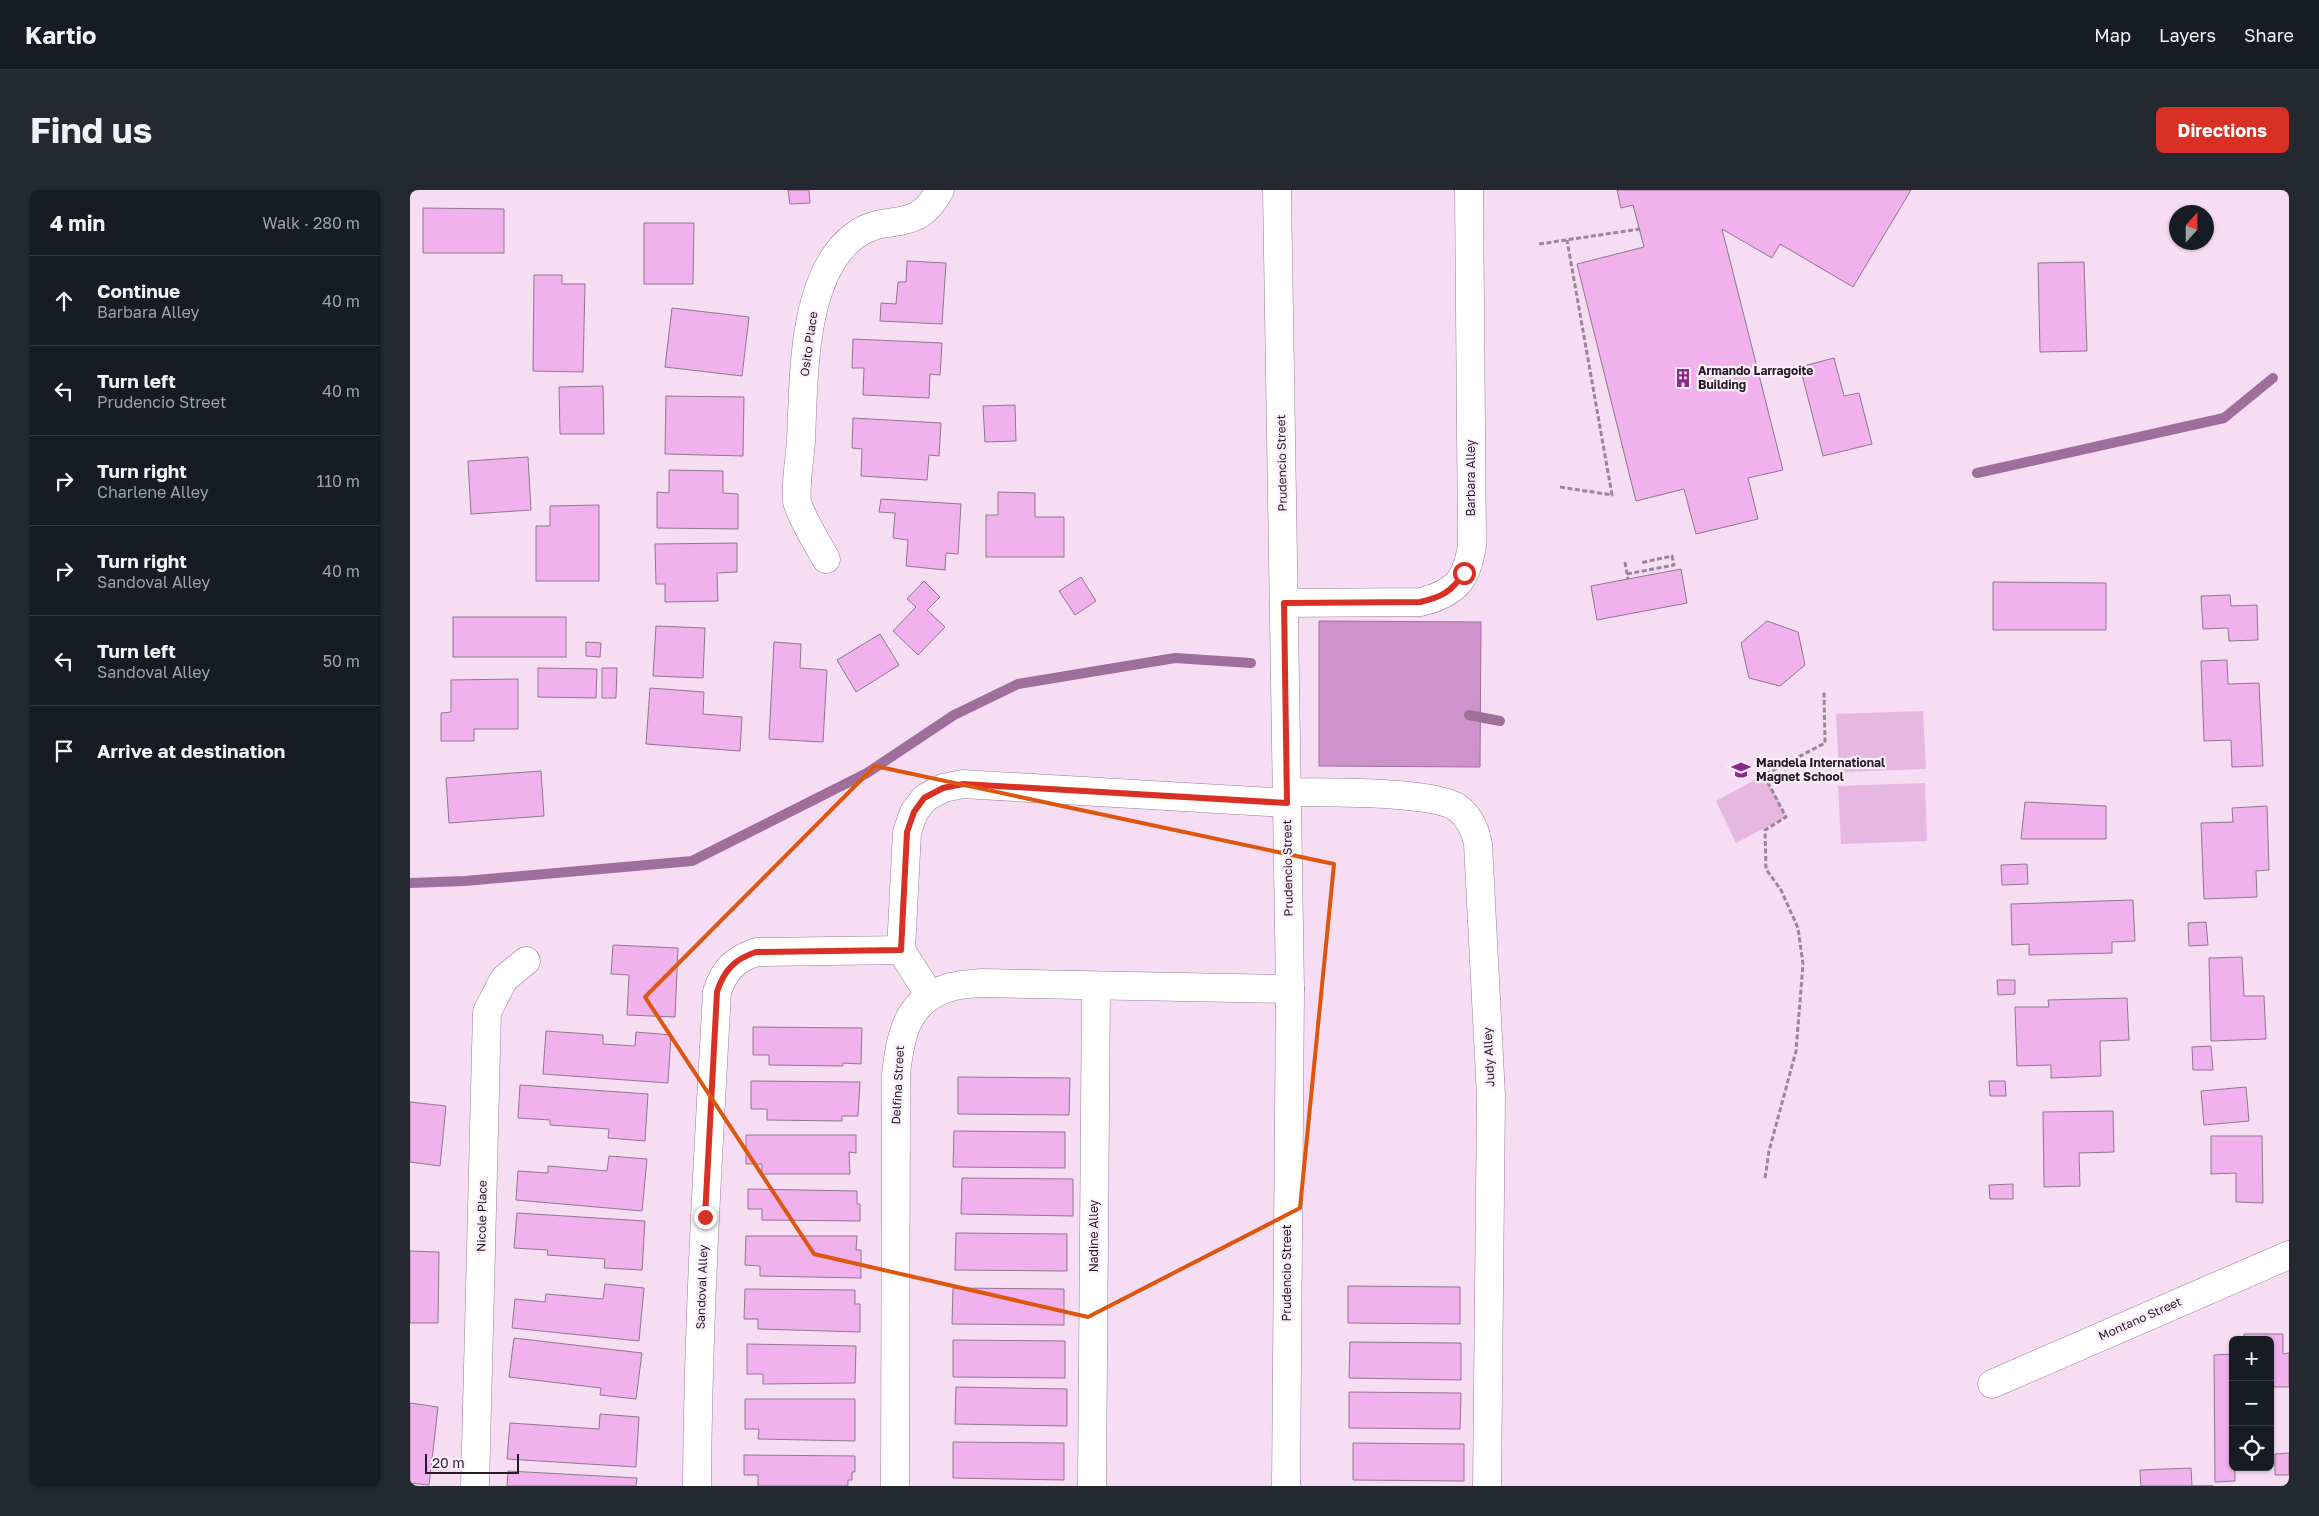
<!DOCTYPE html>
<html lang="en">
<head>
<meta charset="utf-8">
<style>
  body { margin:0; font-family:"Golos Text",sans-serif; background:#242831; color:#f1f3f6 }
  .controls { position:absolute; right:15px; bottom:15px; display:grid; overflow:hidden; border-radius:8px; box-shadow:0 1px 4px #0004 }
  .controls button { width:45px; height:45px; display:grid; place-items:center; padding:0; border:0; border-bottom:1px solid #363941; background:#171b24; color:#f1f3f6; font:25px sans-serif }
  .compass { position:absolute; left:1759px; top:15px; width:45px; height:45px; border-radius:50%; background:#171b24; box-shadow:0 1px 4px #0004; rotate:21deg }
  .scale { position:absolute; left:15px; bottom:12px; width:94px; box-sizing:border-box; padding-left:5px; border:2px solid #251c24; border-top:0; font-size:14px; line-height:18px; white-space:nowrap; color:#251c24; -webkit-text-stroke:4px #fdeefc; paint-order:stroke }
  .stop { position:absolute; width:15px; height:15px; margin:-11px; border:4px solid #d93025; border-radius:50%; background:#fff }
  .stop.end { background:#d93025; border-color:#fff; box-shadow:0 1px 5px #0008 }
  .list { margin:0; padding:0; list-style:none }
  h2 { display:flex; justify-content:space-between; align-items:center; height:65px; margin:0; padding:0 20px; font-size:21px }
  h2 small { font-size:16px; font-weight:400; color:#9ea1a6 }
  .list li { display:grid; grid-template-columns:32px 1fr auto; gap:15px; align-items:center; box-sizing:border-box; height:90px; padding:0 20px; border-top:1px solid #363941 }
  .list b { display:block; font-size:19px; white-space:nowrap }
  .list p { margin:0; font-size:16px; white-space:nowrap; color:#9ea1a6 }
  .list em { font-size:16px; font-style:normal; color:#9ea1a6 }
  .icon { flex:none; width:28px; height:28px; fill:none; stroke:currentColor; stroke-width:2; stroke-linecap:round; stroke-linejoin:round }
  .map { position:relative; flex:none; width:1879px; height:1296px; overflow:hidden; border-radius:8px }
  header { display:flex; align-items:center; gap:30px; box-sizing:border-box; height:70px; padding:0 25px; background:#171b24; border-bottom:1px solid #363941 }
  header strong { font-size:24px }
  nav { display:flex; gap:28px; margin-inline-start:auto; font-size:18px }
  .intro { display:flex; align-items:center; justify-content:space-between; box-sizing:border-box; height:120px; padding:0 30px }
  h1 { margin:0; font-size:35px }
  .button { padding:12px 22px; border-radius:8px; background:#d93025; color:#fff; font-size:18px; font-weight:700 }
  main { display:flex; gap:30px; padding:0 30px }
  aside { flex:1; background:#171b24; border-radius:8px; box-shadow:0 1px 4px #0004 }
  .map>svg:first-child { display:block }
  .green { fill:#e5b7e1 }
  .water { fill:#d092cc; stroke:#9d6f9a }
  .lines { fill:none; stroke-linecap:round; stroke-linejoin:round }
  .stream { stroke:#9d6f9a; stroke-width:10 }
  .building { fill:#f0b1ec; stroke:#8f788d }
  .minor-casing { stroke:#957f93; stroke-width:29 }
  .path { stroke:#998797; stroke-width:3; stroke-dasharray:5 2.5; stroke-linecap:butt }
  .minor { stroke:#fff; stroke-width:28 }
  .route { stroke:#d93025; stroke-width:6 }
  .marked { fill:none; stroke:#de560d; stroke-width:4; stroke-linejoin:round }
  .labels { text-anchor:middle; stroke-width:4.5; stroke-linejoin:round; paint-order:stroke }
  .street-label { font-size:12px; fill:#251c24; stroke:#fdeefc }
  .poi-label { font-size:12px; font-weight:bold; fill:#251c24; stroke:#fdeefc; text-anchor:start }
</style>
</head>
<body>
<header>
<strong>Kartio</strong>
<nav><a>Map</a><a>Layers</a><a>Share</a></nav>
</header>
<div class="intro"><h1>Find us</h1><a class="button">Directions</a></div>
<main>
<aside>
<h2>4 min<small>Walk · 280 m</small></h2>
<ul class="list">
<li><svg class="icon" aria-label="ahead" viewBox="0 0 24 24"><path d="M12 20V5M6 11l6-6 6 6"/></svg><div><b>Continue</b><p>Barbara Alley</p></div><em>40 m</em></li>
<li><svg class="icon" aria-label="left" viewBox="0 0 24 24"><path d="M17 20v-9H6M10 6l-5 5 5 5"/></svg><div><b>Turn left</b><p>Prudencio Street</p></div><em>40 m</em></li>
<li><svg class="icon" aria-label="right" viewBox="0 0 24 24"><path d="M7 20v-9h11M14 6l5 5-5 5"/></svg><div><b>Turn right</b><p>Charlene Alley</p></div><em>110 m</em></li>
<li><svg class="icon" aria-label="right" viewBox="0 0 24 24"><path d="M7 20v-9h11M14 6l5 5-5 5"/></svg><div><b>Turn right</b><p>Sandoval Alley</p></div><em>40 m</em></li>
<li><svg class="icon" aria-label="left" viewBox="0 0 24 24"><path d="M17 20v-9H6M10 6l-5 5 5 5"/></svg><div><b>Turn left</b><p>Sandoval Alley</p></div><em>50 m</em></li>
<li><svg class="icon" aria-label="arrive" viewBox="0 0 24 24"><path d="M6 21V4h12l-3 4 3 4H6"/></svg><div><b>Arrive at destination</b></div></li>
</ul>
</aside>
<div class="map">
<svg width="1879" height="1296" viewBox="0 0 1879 1296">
  <rect width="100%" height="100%" fill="#f6ddf4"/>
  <g class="green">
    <polygon points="1513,521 1516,579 1429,582 1426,524"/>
    <polygon points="1354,585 1376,627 1326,653 1306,611"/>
    <polygon points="1515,593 1517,651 1431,654 1428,596"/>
  </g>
  <polygon class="water" points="909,431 1071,432 1070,577 909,576"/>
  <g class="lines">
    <g class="stream">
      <polyline points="1567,283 1814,228 1863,188"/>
      <polyline points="1059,525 1090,531"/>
      <polyline points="0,693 55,691 282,671 457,583 544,525 608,494 765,468 841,473"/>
    </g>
  </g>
  <g class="building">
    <polygon points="378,0 399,0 400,13 380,14"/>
    <polygon points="1207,0 1501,0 1443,97 1370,54 1362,68 1312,39 1373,280 1338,288 1348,329 1286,344 1274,299 1226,311 1167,74 1234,57 1223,15 1211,18"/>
    <polygon points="13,18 94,19 94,63 13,63"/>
    <polygon points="234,33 284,33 283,94 234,94"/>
    <polygon points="497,71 536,73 532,134 470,131 471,113 486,114 488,92 496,92"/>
    <polygon points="1674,72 1677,161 1630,162 1628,73"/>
    <polygon points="124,85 152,85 152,94 175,94 173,182 123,181"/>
    <polygon points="262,118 339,127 332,186 255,177"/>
    <polygon points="443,149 532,153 530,185 520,184 519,208 453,205 454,178 442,178"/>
    <polygon points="1424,168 1434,206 1449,203 1462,254 1413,266 1390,177"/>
    <polygon points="193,196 194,244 150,244 149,197"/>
    <polygon points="256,206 334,207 333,266 255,264"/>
    <polygon points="605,215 606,251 575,252 573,216"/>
    <polygon points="443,228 531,233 529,266 519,265 517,290 451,286 452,259 442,258"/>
    <polygon points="118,267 121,320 61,324 58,271"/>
    <polygon points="259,280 313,281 313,303 328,304 328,339 247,338 247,302 259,303"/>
    <polygon points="588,302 625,303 625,327 654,327 654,367 576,367 576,325 588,325"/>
    <polygon points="471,309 551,314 548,364 536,363 535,380 496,376 498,350 483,348 485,323 469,322"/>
    <polygon points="189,315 189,391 126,391 126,336 140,336 140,316"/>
    <polygon points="327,353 327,382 307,383 308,411 255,412 255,394 246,394 245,354"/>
    <polygon points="1271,379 1277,413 1187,430 1181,396"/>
    <polygon points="671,387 686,411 665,425 649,401"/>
    <polygon points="514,391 530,407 517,420 535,437 508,465 483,441 506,417 497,409"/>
    <polygon points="1583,392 1696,393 1696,440 1583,440"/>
    <polygon points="1820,405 1821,416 1847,415 1848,450 1819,451 1818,438 1793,439 1791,406"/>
    <rect x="43" y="427" width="113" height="40"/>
    <polygon points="1357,431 1388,442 1395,475 1370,496 1339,488 1331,453"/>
    <polygon points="246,436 295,438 293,488 243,486"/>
    <polygon points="470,444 489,475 446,502 427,470"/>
    <polygon points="176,452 191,453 190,467 176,466"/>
    <polygon points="364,452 391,454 390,478 417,480 413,552 359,549"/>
    <polygon points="1817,470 1818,494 1849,493 1853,576 1822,577 1821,550 1794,551 1791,471"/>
    <polygon points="128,478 187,479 186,508 128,507"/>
    <polygon points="192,478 207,478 206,508 192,508"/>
    <polygon points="108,489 108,539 64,539 64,551 31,551 31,523 41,522 41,490"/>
    <polygon points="240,498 294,502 293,524 332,527 330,561 236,554"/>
    <polygon points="131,581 134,626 39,633 36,588"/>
    <polygon points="1615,612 1696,616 1696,649 1611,649"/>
    <polygon points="1857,616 1859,680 1846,681 1847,707 1794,709 1791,633 1823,632 1822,618"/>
    <polygon points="1617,674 1618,694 1592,695 1591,675"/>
    <polygon points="1723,710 1725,751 1702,752 1702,763 1619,765 1619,754 1602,755 1601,714"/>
    <polygon points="1796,732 1798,755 1779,756 1778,733"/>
    <polygon points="203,755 268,758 265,827 217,825 219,785 201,784"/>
    <polygon points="1832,767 1834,806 1854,806 1856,849 1801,851 1799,768"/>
    <polygon points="1587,790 1605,790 1605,804 1588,805"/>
    <polygon points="1717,808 1719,850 1690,851 1691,886 1641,888 1641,875 1607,876 1605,817 1639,817 1638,810"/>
    <polygon points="343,837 452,838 451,874 433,873 433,876 359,875 359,865 343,865"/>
    <polygon points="136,841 193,845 193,854 225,856 226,842 261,845 258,893 133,884"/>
    <polygon points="1801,856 1803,880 1783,880 1782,857"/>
    <polygon points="548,887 660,888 659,925 548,924"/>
    <polygon points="341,891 450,892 448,926 432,926 432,931 357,930 357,919 341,919"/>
    <polygon points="1579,891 1595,891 1596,906 1580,906"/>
    <polygon points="110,895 238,904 235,951 198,948 199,939 140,935 140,930 108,928"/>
    <polygon points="1836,897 1839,931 1794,935 1791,901"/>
    <polygon points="0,912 36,916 30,976 0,972"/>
    <polygon points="1703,921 1704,962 1669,963 1670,996 1634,997 1633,922"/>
    <polygon points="544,941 655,942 655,978 543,977"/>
    <polygon points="336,945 446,945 446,963 439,962 440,984 352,984 352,974 336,974"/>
    <polygon points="1801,946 1852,946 1853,1013 1826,1012 1826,983 1801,984"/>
    <polygon points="199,966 237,969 232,1021 106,1010 108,981 138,983 138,976 197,981"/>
    <polygon points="552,988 663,989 663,1026 551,1024"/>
    <polygon points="1603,994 1603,1009 1580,1009 1579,995"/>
    <polygon points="338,999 447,1001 447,1014 450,1014 450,1031 352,1030 352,1019 338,1019"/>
    <polygon points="107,1023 235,1031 232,1080 194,1078 195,1069 137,1065 138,1060 104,1058"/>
    <polygon points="546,1043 657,1044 657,1081 545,1080"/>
    <polygon points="336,1046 447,1046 446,1060 451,1060 451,1088 350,1086 350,1076 335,1075"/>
    <polygon points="0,1061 29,1062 28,1133 0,1133"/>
    <polygon points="195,1094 234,1098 229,1151 102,1138 105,1109 135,1112 136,1104 193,1109"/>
    <polygon points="938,1096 1050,1097 1050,1134 938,1133"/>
    <polygon points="543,1098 654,1099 654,1135 542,1134"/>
    <polygon points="335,1099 445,1100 445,1114 450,1114 450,1142 348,1139 348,1129 334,1129"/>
    <polygon points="1834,1144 1873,1144 1873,1164 1879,1163 1879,1197 1863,1197 1863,1254 1860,1254 1860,1150 1834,1150"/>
    <polygon points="104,1148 232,1163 226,1209 190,1205 191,1198 99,1187"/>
    <polygon points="543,1150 655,1151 655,1188 543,1187"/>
    <polygon points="940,1152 1051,1153 1051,1190 939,1188"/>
    <polygon points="337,1154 446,1156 445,1193 353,1194 353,1184 337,1184"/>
    <polygon points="1823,1164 1823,1277 1825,1277 1825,1291 1805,1292 1804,1165"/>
    <polygon points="546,1197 657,1199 657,1236 545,1234"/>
    <polygon points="939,1202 1051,1203 1050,1239 939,1238"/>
    <polygon points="335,1209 445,1209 445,1251 348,1249 349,1239 335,1239"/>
    <polygon points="0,1213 28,1217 19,1295 0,1293"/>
    <polygon points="190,1224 229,1227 226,1277 97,1269 100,1233 189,1239"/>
    <polygon points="543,1252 654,1253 654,1290 543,1288"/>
    <polygon points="943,1253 1054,1254 1054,1291 943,1290"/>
    <polygon points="1879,1263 1879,1285 1865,1285 1865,1264"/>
    <polygon points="334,1265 445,1266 445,1282 442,1282 442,1290 438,1290 438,1296 348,1296 348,1285 334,1285"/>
    <polygon points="1781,1278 1782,1296 1803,1296 1731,1296 1730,1280"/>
    <polygon points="98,1281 227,1288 226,1296 97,1296"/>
  </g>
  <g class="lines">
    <g class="minor-casing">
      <g id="minor">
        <polyline points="867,0 880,799 876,1296"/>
        <path d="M416 369C409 357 389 323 387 311 385 296 390 267 391 250 394 190 391 87 444 46 476 21 505 47 530 0"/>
        <path d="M874 413 1011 412C1045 403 1057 391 1062 355L1059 0"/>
        <path d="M877 602C912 603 1023 600 1048 618 1060 628 1065 639 1068 654L1081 906 1077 1296"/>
        <polyline points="520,806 491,760 497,642 504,622 515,608 533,598 553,594 877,613"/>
        <polyline points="1582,1194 1879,1065"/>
        <polyline points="65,1296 77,822 94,789 116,771"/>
        <path d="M287 1296C288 1131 298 967 307 802 314 780 325 769 347 762L491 760"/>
        <path d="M485 1296 486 885C490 845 497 809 541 797 551 794 562 794 572 793L880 799"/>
        <polyline points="682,1296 686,796"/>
      </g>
    </g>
    <g class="path">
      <polyline points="1129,54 1230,39"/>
      <polyline points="1150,297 1202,305 1157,50"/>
      <polyline points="1215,372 1218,389"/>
      <polyline points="1217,384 1264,375 1262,366 1230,373"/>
      <polyline points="1355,988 1359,961 1386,861 1393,774 1388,738 1371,700 1356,679 1355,640 1376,627 1354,585 1415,553 1414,502"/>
    </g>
    <use href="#minor" class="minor"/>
  </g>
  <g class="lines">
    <path class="route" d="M295 1027 307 802C314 780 325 769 346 762L491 760 497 642 504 622 514 608 533 598 553 594 877 613 874 413 1010 412C1032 407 1041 402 1054 383"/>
  </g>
  <path class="marked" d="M465 576 924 674 890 1018 678 1127 404 1064 235 807Z"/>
  <defs>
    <g id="building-bare" transform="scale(1.5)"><path d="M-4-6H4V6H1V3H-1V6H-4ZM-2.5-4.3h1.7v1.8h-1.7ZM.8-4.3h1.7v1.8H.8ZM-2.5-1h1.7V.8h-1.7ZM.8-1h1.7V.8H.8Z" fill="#8e278c" stroke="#fdeefc" stroke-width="2.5" paint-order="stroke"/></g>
    <g id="school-bare" transform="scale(1.5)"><path d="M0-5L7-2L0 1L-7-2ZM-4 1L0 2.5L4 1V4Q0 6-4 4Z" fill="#8e278c" stroke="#fdeefc" stroke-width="2.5" paint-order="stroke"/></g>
  </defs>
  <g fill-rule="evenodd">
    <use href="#building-bare" x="1273" y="188"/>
    <use href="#school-bare" x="1331" y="580"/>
  </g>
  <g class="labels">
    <g class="street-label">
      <text transform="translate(399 154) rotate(-82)" y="4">Osito Place</text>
      <text transform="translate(872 273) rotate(-91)" y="4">Prudencio Street</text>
      <text transform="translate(1061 288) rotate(-90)" y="4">Barbara Alley</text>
      <text transform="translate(878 678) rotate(-91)" y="4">Prudencio Street</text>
      <text transform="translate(1079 867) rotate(-93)" y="4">Judy Alley</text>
      <text transform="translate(488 895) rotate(-87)" y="4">Delfina Street</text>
      <text transform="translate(72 1026) rotate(-89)" y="4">Nicole Place</text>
      <text transform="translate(684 1046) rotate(-90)" y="4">Nadine Alley</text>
      <text transform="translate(877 1083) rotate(-90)" y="4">Prudencio Street</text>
      <text transform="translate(292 1097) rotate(-88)" y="4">Sandoval Alley</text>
      <text transform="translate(1730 1129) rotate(-24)" y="4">Montano Street</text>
    </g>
    <g class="poi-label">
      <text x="1288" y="185">Armando Larragoite<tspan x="1288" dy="14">Building</tspan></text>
      <text x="1346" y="577">Mandela International<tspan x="1346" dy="14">Magnet School</tspan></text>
    </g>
  </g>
</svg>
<div class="controls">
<button>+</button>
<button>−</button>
<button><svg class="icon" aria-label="locate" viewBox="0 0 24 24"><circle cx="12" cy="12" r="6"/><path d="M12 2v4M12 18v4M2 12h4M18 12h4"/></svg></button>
</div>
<svg class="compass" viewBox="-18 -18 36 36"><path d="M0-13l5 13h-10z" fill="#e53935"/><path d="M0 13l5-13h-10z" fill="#9ea1a6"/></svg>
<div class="scale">20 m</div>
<div class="stop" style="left:1054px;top:383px"></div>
<div class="stop end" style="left:295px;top:1027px"></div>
</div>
</main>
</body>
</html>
